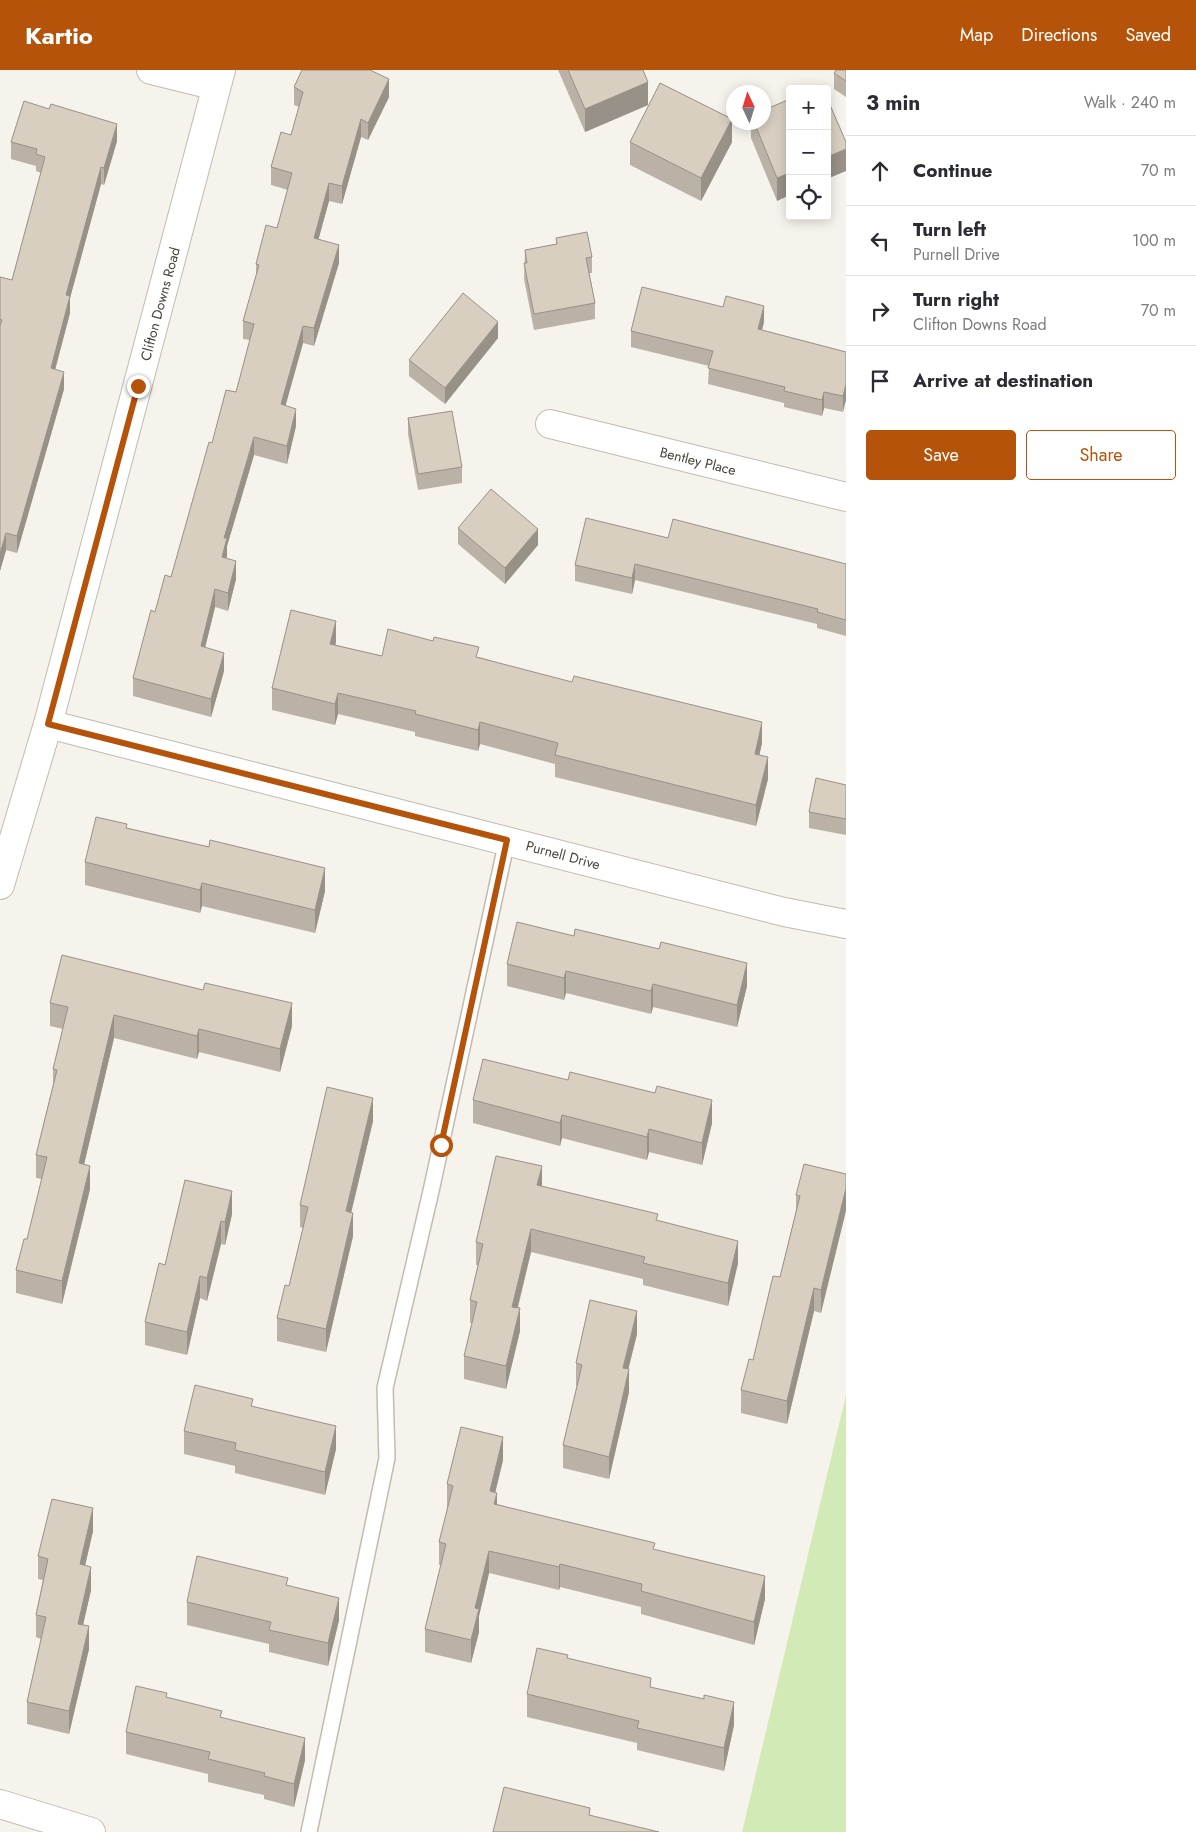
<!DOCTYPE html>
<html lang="en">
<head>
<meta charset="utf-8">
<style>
  body { margin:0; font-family:Jost,sans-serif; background:#f2f2f3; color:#2b2b33 }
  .controls { position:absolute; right:15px; top:15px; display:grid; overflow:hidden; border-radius:5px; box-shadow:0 2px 12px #0003 }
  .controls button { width:45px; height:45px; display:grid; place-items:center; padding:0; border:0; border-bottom:1px solid #e1e1e2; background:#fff; color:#2b2b33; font:25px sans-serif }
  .compass { position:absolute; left:726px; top:15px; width:45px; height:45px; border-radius:50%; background:#fff; box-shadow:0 2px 12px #0003; rotate:356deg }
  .stop { position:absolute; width:15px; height:15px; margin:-11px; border:4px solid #b45309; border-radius:50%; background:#fff }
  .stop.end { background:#b45309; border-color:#fff; box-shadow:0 1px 5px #0008 }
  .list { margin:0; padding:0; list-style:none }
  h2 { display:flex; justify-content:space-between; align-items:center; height:65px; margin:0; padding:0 20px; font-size:21px }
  h2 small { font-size:16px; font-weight:400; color:#7c7c81 }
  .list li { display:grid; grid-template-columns:32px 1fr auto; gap:15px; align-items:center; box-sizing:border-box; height:70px; padding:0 20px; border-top:1px solid #e1e1e2 }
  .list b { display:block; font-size:19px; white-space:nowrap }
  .list p { margin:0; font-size:16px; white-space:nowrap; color:#7c7c81 }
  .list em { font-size:16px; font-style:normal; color:#7c7c81 }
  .actions { display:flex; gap:10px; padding:15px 20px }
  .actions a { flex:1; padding:11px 0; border:1px solid #b45309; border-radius:5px; text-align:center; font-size:18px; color:#b45309 }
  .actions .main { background:#b45309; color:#fff }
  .icon { flex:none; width:28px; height:28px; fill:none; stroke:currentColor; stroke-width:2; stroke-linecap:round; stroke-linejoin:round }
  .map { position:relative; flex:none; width:846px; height:1762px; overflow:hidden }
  header { display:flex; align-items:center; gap:30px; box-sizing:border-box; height:70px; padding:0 25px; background:#b45309; color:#fff }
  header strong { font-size:24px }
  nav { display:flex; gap:28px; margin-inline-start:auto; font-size:18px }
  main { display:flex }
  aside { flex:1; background:#fff }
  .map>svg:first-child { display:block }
  .green { fill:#d2eab5 }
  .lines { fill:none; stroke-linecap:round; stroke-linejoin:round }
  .lane-casing { stroke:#c2bbae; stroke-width:18 }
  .street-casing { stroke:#c2bbae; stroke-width:30 }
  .lane { stroke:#fff; stroke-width:15 }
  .street { stroke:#fff; stroke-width:28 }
  .wall { fill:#bab2a6 }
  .shaded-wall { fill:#979187 }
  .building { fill:#d8cfc1; stroke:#979187 }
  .route { stroke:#b45309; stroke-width:6 }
  .labels { text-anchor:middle; stroke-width:5; stroke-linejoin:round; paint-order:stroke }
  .street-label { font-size:14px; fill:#4b4439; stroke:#fff }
</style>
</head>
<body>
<header>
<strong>Kartio</strong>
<nav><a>Map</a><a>Directions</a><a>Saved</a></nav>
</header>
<main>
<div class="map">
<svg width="846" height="1762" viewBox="0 0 846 1762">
  <rect width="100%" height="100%" fill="#f6f3ec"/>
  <polygon class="green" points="846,1325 846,1762 742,1762"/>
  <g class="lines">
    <g class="lane-casing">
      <polyline id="lane" points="309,1762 387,1388 385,1318 431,1121 507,770"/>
    </g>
    <g class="street-casing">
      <g id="street">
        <polyline points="151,0 216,16"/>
        <polyline points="550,354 846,427"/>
        <polyline points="48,654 784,842 846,854"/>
        <polyline points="0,815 48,654 221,0"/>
        <polyline points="0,1734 91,1762"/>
      </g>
    </g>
    <use href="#lane" class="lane"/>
    <use href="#street" class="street"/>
  </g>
  <g class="wall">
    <polygon points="558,0 643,0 648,35 585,62"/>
    <polygon points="846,0 846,27 834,19 834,3"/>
    <polygon points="294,17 389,27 368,70 361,67 342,134 329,131 318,169 339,193 314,276 303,273 285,336 296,356 287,394 254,385 227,476 226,488 236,509 228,541 215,537 205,578 224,601 211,647 133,626 133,608 155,542 171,507 212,373 236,322 250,270 243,269 243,251 256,206 256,194 277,158 288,120 271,115 271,97 291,65 299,37 294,35"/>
    <polygon points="790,29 777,131 751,68 751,52 764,52"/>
    <polygon points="117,71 104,115 101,114 70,228 70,243 55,300 64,319 17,483 6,480 0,501 0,207 12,210 41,103 36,101 36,96 11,89 11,72"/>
    <polygon points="630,72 732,72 701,131 630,95"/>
    <polygon points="556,168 592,187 592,203 589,203 595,233 595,249 534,260 524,209 525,180 556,174"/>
    <polygon points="764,252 762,260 846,282 843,342 824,338 822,346 784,337 784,333 708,314 709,296 631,277 631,261"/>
    <polygon points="498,268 445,334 409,306 409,290"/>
    <polygon points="408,348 462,397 462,413 418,420 408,364"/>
    <polygon points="458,458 538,475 505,514 458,474"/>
    <polygon points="668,468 846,494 846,566 817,558 817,554 635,510 632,524 575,511 575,495"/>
    <polygon points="336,572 335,575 382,586 479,587 762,673 759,685 768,709 756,756 555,707 555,694 480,674 478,681 415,666 415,662 338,644 335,655 272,640 272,618"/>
    <polygon points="846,715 846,765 809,758 809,742"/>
    <polygon points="127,758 209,777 325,821 315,863 202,836 200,843 85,815 85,792"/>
    <polygon points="507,894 747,916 737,957 653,937 651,944 566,923 564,930 507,916"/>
    <polygon points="50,933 292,956 280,1002 199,982 197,989 114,968 84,1094 90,1119 62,1234 16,1223 16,1200 27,1169 42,1109 36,1108 36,1085 53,1015 53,999 63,959 50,956"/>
    <polygon points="473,1030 712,1053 702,1095 649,1082 647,1090 562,1068 560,1076 473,1053"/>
    <polygon points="373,1051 351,1143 353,1166 326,1282 277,1271 277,1248 289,1216 303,1158 300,1157 300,1135"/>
    <polygon points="846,1104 821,1243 814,1241 787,1354 741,1343 741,1320 753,1290 780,1207 796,1141 796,1125"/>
    <polygon points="185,1110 232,1144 225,1175 221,1174 207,1231 200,1228 187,1285 145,1275 145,1252 165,1195"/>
    <polygon points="542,1116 658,1151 738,1193 728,1236 643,1215 643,1209 531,1182 518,1238 520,1261 506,1319 464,1309 464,1286 472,1253 470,1253 470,1230 478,1195 476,1195 476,1172"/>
    <polygon points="637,1264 628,1299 629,1322 609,1409 563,1398 563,1375 577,1316 576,1316 576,1293"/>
    <polygon points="253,1336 336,1379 325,1425 235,1403 235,1396 184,1384 184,1361"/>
    <polygon points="503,1390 495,1423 497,1434 655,1480 765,1529 754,1575 641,1544 641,1537 560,1517 559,1520 489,1503 479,1546 479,1562 471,1593 425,1582 425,1559 441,1495 439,1495 439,1472 448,1437 447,1437 447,1414"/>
    <polygon points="93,1461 85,1496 91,1520 83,1555 89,1579 69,1664 27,1654 27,1632 41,1569 36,1567 36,1545 43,1510 38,1509 38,1486"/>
    <polygon points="288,1515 339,1550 328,1596 269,1582 269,1574 187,1555 187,1532"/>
    <polygon points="568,1589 651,1617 734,1655 724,1701 637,1680 637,1673 527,1647 527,1624"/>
    <polygon points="167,1627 222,1648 305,1690 294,1737 264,1729 264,1725 208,1712 208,1704 126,1684 126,1662"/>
  </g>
  <g class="shaded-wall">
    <polygon points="389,9 389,27 368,70 368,53"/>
    <polygon points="648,12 648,35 585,62 585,39"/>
    <polygon points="361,49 361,67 342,134 342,116"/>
    <polygon points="732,49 732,72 701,131 701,108"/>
    <polygon points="117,54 117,71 104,115 104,98"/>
    <polygon points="846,79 846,101 827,109 827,87"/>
    <polygon points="101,97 101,114 70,228 70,243 51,315 51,298 66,225"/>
    <polygon points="790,103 790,125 777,131 777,108"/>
    <polygon points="329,113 329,131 314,186 314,168"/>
    <polygon points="339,175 339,193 314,276 314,258"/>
    <polygon points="764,236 764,252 758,275 758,259"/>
    <polygon points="498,252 498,268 445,334 445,318"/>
    <polygon points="303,256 303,273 281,352 281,334"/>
    <polygon points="64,302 64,319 17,483 17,466"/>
    <polygon points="846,314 846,330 843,342 843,326"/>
    <polygon points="824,322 824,338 822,346 822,330"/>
    <polygon points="296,339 296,356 287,394 287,376"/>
    <polygon points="254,367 254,385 227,476 227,486 222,505 222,487 224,468"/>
    <polygon points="538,459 538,475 505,514 505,498"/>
    <polygon points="6,463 6,480 0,501 0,484"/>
    <polygon points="236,491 236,509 228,541 228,523"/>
    <polygon points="635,494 635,510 632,524 632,508"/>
    <polygon points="215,519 215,537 201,594 201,576"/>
    <polygon points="336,551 336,572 330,595 330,574"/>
    <polygon points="224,583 224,601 211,647 211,629"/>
    <polygon points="338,623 338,644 335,655 335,634"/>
    <polygon points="480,652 480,674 478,681 478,660"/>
    <polygon points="762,652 762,673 755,705 755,684"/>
    <polygon points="768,687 768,709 756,756 756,735"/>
    <polygon points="325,798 325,821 315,863 315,840"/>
    <polygon points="202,813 202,836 200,843 200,820"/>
    <polygon points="747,893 747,916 737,957 737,935"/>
    <polygon points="566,901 566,923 564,930 564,908"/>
    <polygon points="653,914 653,937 651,944 651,921"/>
    <polygon points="292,933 292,956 280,1002 280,979"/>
    <polygon points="114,945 114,968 79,1116 79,1093"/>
    <polygon points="199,959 199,982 197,989 197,966"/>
    <polygon points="373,1028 373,1051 346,1164 346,1141"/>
    <polygon points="712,1030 712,1053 702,1095 702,1073"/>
    <polygon points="562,1045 562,1068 560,1076 560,1053"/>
    <polygon points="649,1059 649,1082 647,1090 647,1067"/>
    <polygon points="90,1096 90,1119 62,1234 62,1211"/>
    <polygon points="542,1096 542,1119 537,1115"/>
    <polygon points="846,1118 846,1141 821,1243 821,1220"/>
    <polygon points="232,1121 232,1144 225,1175 225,1152"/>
    <polygon points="353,1143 353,1166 326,1282 326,1259"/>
    <polygon points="221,1151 221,1174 207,1231 207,1208"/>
    <polygon points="531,1159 531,1182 512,1259 512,1237"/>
    <polygon points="738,1171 738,1193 728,1236 728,1213"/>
    <polygon points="200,1206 200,1228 187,1285 187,1262"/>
    <polygon points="814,1218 814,1241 787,1354 787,1331"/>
    <polygon points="520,1238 520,1261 506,1319 506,1296"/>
    <polygon points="637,1241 637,1264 623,1321 623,1298"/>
    <polygon points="629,1299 629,1322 609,1409 609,1387"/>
    <polygon points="336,1356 336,1379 325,1425 325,1402"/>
    <polygon points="503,1367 503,1390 490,1444 490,1421"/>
    <polygon points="497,1423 497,1446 494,1434"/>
    <polygon points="93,1438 93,1461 80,1517 80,1494"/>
    <polygon points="489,1481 489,1503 479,1546 479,1562 471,1593 471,1570 475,1538"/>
    <polygon points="560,1494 560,1517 559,1520 559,1497"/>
    <polygon points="91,1497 91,1520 78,1577 78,1554"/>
    <polygon points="765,1506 765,1529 754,1575 754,1552"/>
    <polygon points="339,1528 339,1550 328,1596 328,1573"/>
    <polygon points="89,1556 89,1579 69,1664 69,1641"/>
    <polygon points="734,1632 734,1655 724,1701 724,1678"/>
    <polygon points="305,1668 305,1690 294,1737 294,1714"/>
  </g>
  <g class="building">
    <polygon points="302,0 370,0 389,9 368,53 361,49 342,116 329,113 314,168 339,175 314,258 303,256 281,334 296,339 287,376 254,367 224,468 227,468 222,487 236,491 228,523 215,519 201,576 224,583 211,629 133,608 151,540 155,542 165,505 171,507 209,372 212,373 226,320 236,322 254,254 243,251 259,195 256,194 266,155 277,158 292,103 271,97 281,62 291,65 303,22 294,17"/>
    <polygon points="568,0 643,0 648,12 585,39"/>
    <polygon points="836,0 846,0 846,11 834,3"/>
    <polygon points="660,13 732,49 701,108 630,72"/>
    <polygon points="822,15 824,19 814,19"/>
    <polygon points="827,28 846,72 846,79 827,87"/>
    <polygon points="790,29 790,103 777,108 754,52 764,52 764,40"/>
    <polygon points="24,31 49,39 51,34 117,54 104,98 101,97 66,225 70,226 51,298 64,302 17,466 6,463 0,484 0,256 2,250 0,249 0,207 12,210 45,87 36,84 37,79 11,72"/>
    <polygon points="587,162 592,187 586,188 595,233 534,244 524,193 527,193 525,180 557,174 556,168"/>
    <polygon points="642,217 723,237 726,226 764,236 758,259 846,282 846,314 843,326 824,322 822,330 784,321 785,317 708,298 713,281 631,261"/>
    <polygon points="463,223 498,252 445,318 409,290"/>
    <polygon points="452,341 462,397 418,404 408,348"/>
    <polygon points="491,419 538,459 505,498 458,458"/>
    <polygon points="586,448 668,468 673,449 846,494 846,550 817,542 818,539 635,494 632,508 575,495"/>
    <polygon points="291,540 336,551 330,574 382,586 388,559 433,571 434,567 479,577 476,587 572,612 574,606 762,652 755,684 768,687 756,735 555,685 558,673 480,652 478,660 415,644 416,641 338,623 335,634 272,618"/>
    <polygon points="816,708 846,715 846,749 809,742"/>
    <polygon points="96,747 127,754 126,758 209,777 210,770 325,798 315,840 202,813 200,820 85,792"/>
    <polygon points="517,852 574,866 575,859 659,879 661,872 747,893 737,935 653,914 651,921 566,901 564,908 507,894"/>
    <polygon points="62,885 203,920 205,913 292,933 280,979 199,959 197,966 114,945 79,1093 90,1096 62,1211 16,1200 24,1169 27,1169 47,1087 36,1085 57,1000 53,999 68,937 50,933"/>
    <polygon points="483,989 568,1010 570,1002 655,1023 657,1016 712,1030 702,1073 649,1059 647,1067 562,1045 560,1053 473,1030"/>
    <polygon points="327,1017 373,1028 346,1141 353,1143 326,1259 277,1248 285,1215 289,1216 308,1137 300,1135"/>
    <polygon points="496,1086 542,1096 537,1115 658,1144 656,1150 738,1171 728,1213 643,1193 645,1187 531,1159 512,1237 520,1238 506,1296 464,1286 477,1232 470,1230 483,1174 476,1172"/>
    <polygon points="804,1094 846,1104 846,1118 821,1220 814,1218 787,1331 741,1320 749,1289 753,1290 773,1206 780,1207 800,1126 796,1125"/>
    <polygon points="185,1110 232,1121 225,1152 221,1151 207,1208 200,1206 187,1262 145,1252 159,1193 165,1195"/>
    <polygon points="590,1230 637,1241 623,1298 629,1299 609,1387 563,1375 582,1295 576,1293"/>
    <polygon points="195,1315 253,1329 251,1336 336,1356 325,1402 235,1380 236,1373 184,1361"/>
    <polygon points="461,1357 503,1367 490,1421 497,1423 494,1434 655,1473 653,1479 765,1506 754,1552 641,1521 642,1514 560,1494 559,1497 489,1481 475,1538 479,1539 471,1570 425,1559 446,1474 439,1472 453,1416 447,1414"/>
    <polygon points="52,1429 93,1438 80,1494 91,1497 78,1554 89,1556 69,1641 27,1632 46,1547 36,1545 48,1489 38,1486"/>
    <polygon points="197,1486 288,1508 286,1515 339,1528 328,1573 269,1560 271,1552 187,1532"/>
    <polygon points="537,1578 568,1585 567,1588 651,1608 650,1617 704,1629 704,1625 734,1632 724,1678 637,1658 639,1651 527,1624"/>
    <polygon points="136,1616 167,1623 166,1627 222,1641 220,1647 305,1668 294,1714 264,1706 265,1703 208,1689 210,1682 126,1662"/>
    <polygon points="504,1717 590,1738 589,1745 659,1762 493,1762"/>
  </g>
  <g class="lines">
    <polyline class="route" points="138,316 48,654 507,770 441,1075"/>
  </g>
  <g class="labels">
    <g class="street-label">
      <text transform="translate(160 234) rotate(-75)" y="5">Clifton Downs Road</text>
      <text transform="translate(698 391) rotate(14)" y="5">Bentley Place</text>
      <text transform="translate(563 785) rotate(15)" y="5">Purnell Drive</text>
    </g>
  </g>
</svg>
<div class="controls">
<button>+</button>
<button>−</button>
<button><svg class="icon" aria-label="locate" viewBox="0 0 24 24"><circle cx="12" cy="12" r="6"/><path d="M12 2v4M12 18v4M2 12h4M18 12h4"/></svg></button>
</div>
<svg class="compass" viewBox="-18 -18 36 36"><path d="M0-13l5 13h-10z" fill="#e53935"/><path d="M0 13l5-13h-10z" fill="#7c7c81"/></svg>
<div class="stop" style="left:441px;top:1075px"></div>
<div class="stop end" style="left:138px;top:316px"></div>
</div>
<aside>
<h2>3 min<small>Walk · 240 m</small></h2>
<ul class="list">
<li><svg class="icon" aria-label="ahead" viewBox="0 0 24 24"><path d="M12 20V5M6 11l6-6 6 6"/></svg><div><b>Continue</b></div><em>70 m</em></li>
<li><svg class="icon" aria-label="left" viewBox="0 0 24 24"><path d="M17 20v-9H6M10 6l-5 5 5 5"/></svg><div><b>Turn left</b><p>Purnell Drive</p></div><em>100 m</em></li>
<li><svg class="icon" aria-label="right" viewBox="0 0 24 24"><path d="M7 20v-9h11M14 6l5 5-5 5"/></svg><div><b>Turn right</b><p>Clifton Downs Road</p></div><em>70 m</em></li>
<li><svg class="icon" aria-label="arrive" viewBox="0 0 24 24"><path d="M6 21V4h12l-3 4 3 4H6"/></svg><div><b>Arrive at destination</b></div></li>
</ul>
<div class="actions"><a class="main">Save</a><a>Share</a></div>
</aside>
</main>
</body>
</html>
